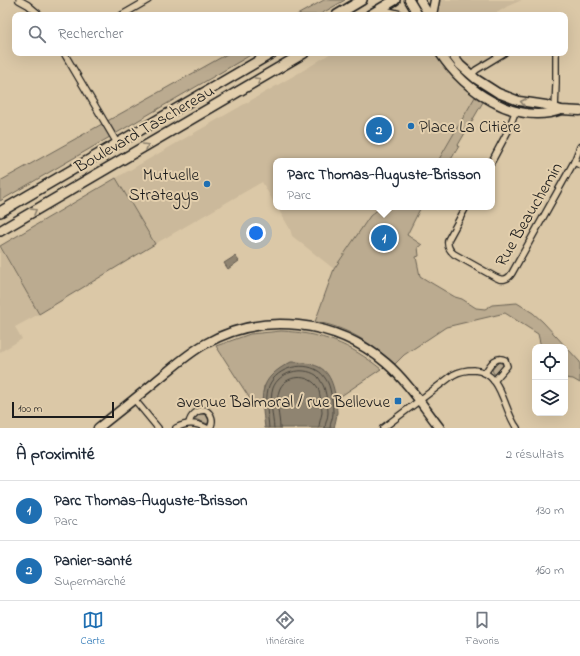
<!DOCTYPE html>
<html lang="fr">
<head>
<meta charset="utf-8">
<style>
  body { margin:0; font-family:"Indie Flower",sans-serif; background:#f6f6f7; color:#1f2937 }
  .controls { position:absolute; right:12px; bottom:12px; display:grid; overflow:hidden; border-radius:8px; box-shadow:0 4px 16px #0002 }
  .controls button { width:36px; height:36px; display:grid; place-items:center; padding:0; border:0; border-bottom:1px solid #e0e1e3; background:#fff; color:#1f2937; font:20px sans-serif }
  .scale { position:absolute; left:12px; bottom:10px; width:102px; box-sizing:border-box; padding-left:4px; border:2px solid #1c1c1c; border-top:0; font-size:11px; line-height:14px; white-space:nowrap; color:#1c1c1c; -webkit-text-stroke:3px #e3cfad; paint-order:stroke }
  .you { position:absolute; left:256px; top:233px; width:14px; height:14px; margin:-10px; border:3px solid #fff; border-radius:50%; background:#1a73e8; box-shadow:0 0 0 6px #1a73e833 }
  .badge { display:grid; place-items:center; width:26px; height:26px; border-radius:50%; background:#1f6fb2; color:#fff; font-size:13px; font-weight:700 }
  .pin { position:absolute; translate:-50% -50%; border:2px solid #fff; box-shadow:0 1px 4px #0006 }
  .popup { position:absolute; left:273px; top:158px; width:222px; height:52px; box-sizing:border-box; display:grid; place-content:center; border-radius:8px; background:#fff; filter:drop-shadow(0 1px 3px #0005); font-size:13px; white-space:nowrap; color:#747a83 }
  .popup b { font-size:15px; color:#1f2937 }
  .popup::after { content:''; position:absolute; left:50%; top:100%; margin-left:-8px; border:8px solid transparent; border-top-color:#fff }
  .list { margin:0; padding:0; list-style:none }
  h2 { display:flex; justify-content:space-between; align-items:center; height:52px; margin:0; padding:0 16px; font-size:17px }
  h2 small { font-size:13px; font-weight:400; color:#747a83 }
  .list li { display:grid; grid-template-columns:26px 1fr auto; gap:12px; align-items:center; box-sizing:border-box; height:60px; padding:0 16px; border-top:1px solid #e0e1e3 }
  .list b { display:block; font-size:15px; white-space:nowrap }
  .list p { margin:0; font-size:13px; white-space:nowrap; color:#747a83 }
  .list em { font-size:13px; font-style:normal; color:#747a83 }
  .icon { flex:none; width:22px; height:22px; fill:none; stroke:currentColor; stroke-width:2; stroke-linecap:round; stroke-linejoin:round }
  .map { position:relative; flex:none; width:580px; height:428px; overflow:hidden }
  .search { position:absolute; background:#fff; box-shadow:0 4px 16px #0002; left:12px; right:12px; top:12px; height:44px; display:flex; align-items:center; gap:10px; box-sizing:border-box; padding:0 14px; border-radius:8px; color:#747a83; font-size:15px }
  .sheet { height:172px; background:#fff }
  nav { display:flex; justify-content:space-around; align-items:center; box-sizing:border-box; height:56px; border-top:1px solid #e0e1e3; background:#fff; font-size:11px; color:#747a83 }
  nav a { display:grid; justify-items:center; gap:2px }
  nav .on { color:#1f6fb2 }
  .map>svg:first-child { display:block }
  .built { fill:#cbb99b }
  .green { fill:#bbab90; stroke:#6c6456 }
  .water { fill:#8f8471; stroke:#615a4f }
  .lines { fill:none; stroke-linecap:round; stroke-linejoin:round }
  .shore { stroke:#4a463e; stroke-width:1 }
  .street-casing { stroke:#1c1c1c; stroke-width:8 }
  .secondary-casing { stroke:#1c1c1c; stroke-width:11 }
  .primary-casing { stroke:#1c1c1c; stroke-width:12 }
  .street { stroke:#e3cfad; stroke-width:5.5 }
  .secondary { stroke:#e3cfad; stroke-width:8 }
  .primary { stroke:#e3cfad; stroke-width:9 }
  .oneway { stroke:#897e6c }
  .poi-dot { fill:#1f6fb2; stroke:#e3cfad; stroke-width:1.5 }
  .labels { text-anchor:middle; stroke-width:4; stroke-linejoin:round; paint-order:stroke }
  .poi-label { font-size:17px; fill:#1c1c1c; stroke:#e3cfad; text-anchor:end }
  .street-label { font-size:17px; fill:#1c1c1c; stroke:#e3cfad }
</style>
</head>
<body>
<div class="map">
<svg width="580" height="428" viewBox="0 0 580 428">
  <rect width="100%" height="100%" fill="#dbc8a7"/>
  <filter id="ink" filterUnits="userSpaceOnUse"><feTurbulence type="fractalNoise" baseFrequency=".025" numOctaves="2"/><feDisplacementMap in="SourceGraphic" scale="8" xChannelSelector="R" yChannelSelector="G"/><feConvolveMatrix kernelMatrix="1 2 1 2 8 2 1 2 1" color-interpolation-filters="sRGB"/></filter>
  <g filter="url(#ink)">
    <g class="built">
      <polygon points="439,0 522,0 508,6 493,15 439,15"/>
      <polygon points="331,53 433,53 441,65 457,82 475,97 438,161 276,161 276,206 262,182 155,244 116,178 309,67"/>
      <polygon points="277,207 381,207 370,216 334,269 292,236 290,229"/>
      <polygon points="0,248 39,314 15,327 22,339 0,352"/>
    </g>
    <g class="green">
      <polygon points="324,0 345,0 319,15 297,15"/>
      <polygon points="229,53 254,53 0,201 0,181"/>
      <polygon points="475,97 483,102 458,145 459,146 450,161 438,161"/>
      <polygon points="116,178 155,244 39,314 0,246"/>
      <path d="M381 207H421L407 235 422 245 418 247 419 256 416 257 420 276 428 281 455 297 462 299 476 308 485 309 492 305 517 303 533 313 543 322 580 362V383L573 379 565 378V347H541L538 334 505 313 446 327 404 355 395 364C372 344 346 326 315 322L334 269 370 216Z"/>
      <path d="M281 331C322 333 350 344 381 369L335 400V393L264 386 262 401 254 405 216 346 250 334Z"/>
      <path d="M498 362 503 364C503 368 498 374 494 374L492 370Z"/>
      <polygon points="200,414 207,415 209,419 208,424 195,419"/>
    </g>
    <g class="water">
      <polygon points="235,256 239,261 228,269 224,263"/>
      <path d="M291 362C301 362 310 363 319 367 334 374 336 398 337 412 337 417 335 423 334 428H265C261 395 257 379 291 362Z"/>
    </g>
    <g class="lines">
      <g class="shore">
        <path d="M269 428C268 414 265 402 268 389 273 369 302 360 318 371 322 373 326 379 328 383 331 389 333 406 333 413 333 418 330 423 330 428"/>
        <path d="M274 428C273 415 269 401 273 388 279 372 302 366 316 375 319 377 321 382 323 385 326 391 328 406 328 413 328 418 325 423 325 428"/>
        <path d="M280 428C280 416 275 403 279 391 284 374 310 373 318 388 320 393 322 407 322 413 321 418 319 423 319 428"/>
      </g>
      <g class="street-casing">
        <g id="street">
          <polyline points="19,0 28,5 40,15"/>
          <polyline points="122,15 148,0"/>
          <polyline points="64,53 117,143"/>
          <polyline points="471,75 476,70 504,53"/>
          <polyline points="555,110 556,84 556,53"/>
          <polyline points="492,161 508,131 516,110"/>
          <polyline points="574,162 580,165"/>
          <path d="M466 207 448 240C447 246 449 250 454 254L495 277C502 281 508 280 512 273L574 162 580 147"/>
          <path d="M485 373C490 366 495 355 505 360L507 366 494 381"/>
          <polyline points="134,399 158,428"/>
          <path d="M189 423C191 415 197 410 205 410 212 414 214 421 210 428"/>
          <path d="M176 428C186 423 195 422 206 428"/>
          <path d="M383 428 453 375C460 371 466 370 474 370 503 372 503 410 517 428"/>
        </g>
      </g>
      <g class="secondary-casing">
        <g id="secondary">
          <polyline points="409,0 418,15"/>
          <polyline points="420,0 429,15"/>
          <polyline points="379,10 399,15"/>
          <polyline points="432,15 435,0"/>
          <path d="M440 53C464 90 515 126 561 110"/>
          <polyline points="451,53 460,65 476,79 498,93 519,101 546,105 561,110 580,111"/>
          <path d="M98 428C117 413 136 398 155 382 171 369 187 354 205 344 263 311 336 320 386 363 407 381 423 406 440 428"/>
        </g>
      </g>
      <g class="primary-casing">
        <g id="primary">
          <polyline points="337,15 362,0"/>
          <polyline points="370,15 395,0"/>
          <polyline points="0,212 272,53"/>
          <polyline points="0,231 304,53"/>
        </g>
      </g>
      <use href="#street" class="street"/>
      <use href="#secondary" class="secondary"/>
      <use href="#primary" class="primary"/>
    </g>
    <defs><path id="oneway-chevron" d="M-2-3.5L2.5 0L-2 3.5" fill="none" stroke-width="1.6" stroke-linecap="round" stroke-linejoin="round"/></defs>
    <g class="oneway">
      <use href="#oneway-chevron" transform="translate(258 80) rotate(-30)"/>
      <use href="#oneway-chevron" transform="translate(523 102) rotate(-169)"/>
      <use href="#oneway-chevron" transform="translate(146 146) rotate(-30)"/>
      <use href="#oneway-chevron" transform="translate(34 211) rotate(-30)"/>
    </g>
  </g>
  <g class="poi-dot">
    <circle cx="411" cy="126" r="4"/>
    <circle cx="207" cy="184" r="4"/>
    <rect x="394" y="397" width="8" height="8" rx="2"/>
  </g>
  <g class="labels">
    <g class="poi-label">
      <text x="419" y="132" text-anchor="start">Place La Citière</text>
      <text x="199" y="180">Mutuelle<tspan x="199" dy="20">Strategys</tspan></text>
      <text x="390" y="407">avenue Balmoral / rue Bellevue</text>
    </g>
    <g class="street-label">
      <text transform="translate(144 128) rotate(-30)" y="6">Boulevard Taschereau</text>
      <text transform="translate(528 214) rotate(-60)" y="6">Rue Beauchemin</text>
    </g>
  </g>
</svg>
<div class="controls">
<button><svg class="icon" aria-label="locate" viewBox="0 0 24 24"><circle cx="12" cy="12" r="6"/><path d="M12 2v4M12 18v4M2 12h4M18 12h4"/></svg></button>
<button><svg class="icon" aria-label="layers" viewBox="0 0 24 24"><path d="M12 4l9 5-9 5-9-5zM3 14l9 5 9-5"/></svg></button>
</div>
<div class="scale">100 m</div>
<div class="you"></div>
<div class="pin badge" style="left:384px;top:238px">1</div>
<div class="popup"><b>Parc Thomas-Auguste-Brisson</b>Parc</div>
<div class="pin badge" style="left:379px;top:130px">2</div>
<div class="search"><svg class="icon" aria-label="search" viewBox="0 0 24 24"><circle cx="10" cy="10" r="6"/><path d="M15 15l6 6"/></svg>Rechercher</div>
</div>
<section class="sheet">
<h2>À proximité<small>2 résultats</small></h2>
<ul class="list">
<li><span class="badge">1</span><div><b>Parc Thomas-Auguste-Brisson</b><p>Parc</p></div><em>130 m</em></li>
<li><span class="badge">2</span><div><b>Panier-santé</b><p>Supermarché</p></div><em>160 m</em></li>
</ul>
</section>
<nav>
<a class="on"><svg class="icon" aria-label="map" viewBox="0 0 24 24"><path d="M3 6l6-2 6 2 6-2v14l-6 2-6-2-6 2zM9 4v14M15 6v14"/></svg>Carte</a>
<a><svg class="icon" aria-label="directions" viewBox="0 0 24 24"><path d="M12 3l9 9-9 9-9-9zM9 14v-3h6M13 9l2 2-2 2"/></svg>Itinéraire</a>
<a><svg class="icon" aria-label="saved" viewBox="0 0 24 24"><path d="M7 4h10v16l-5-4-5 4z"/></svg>Favoris</a>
</nav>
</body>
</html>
